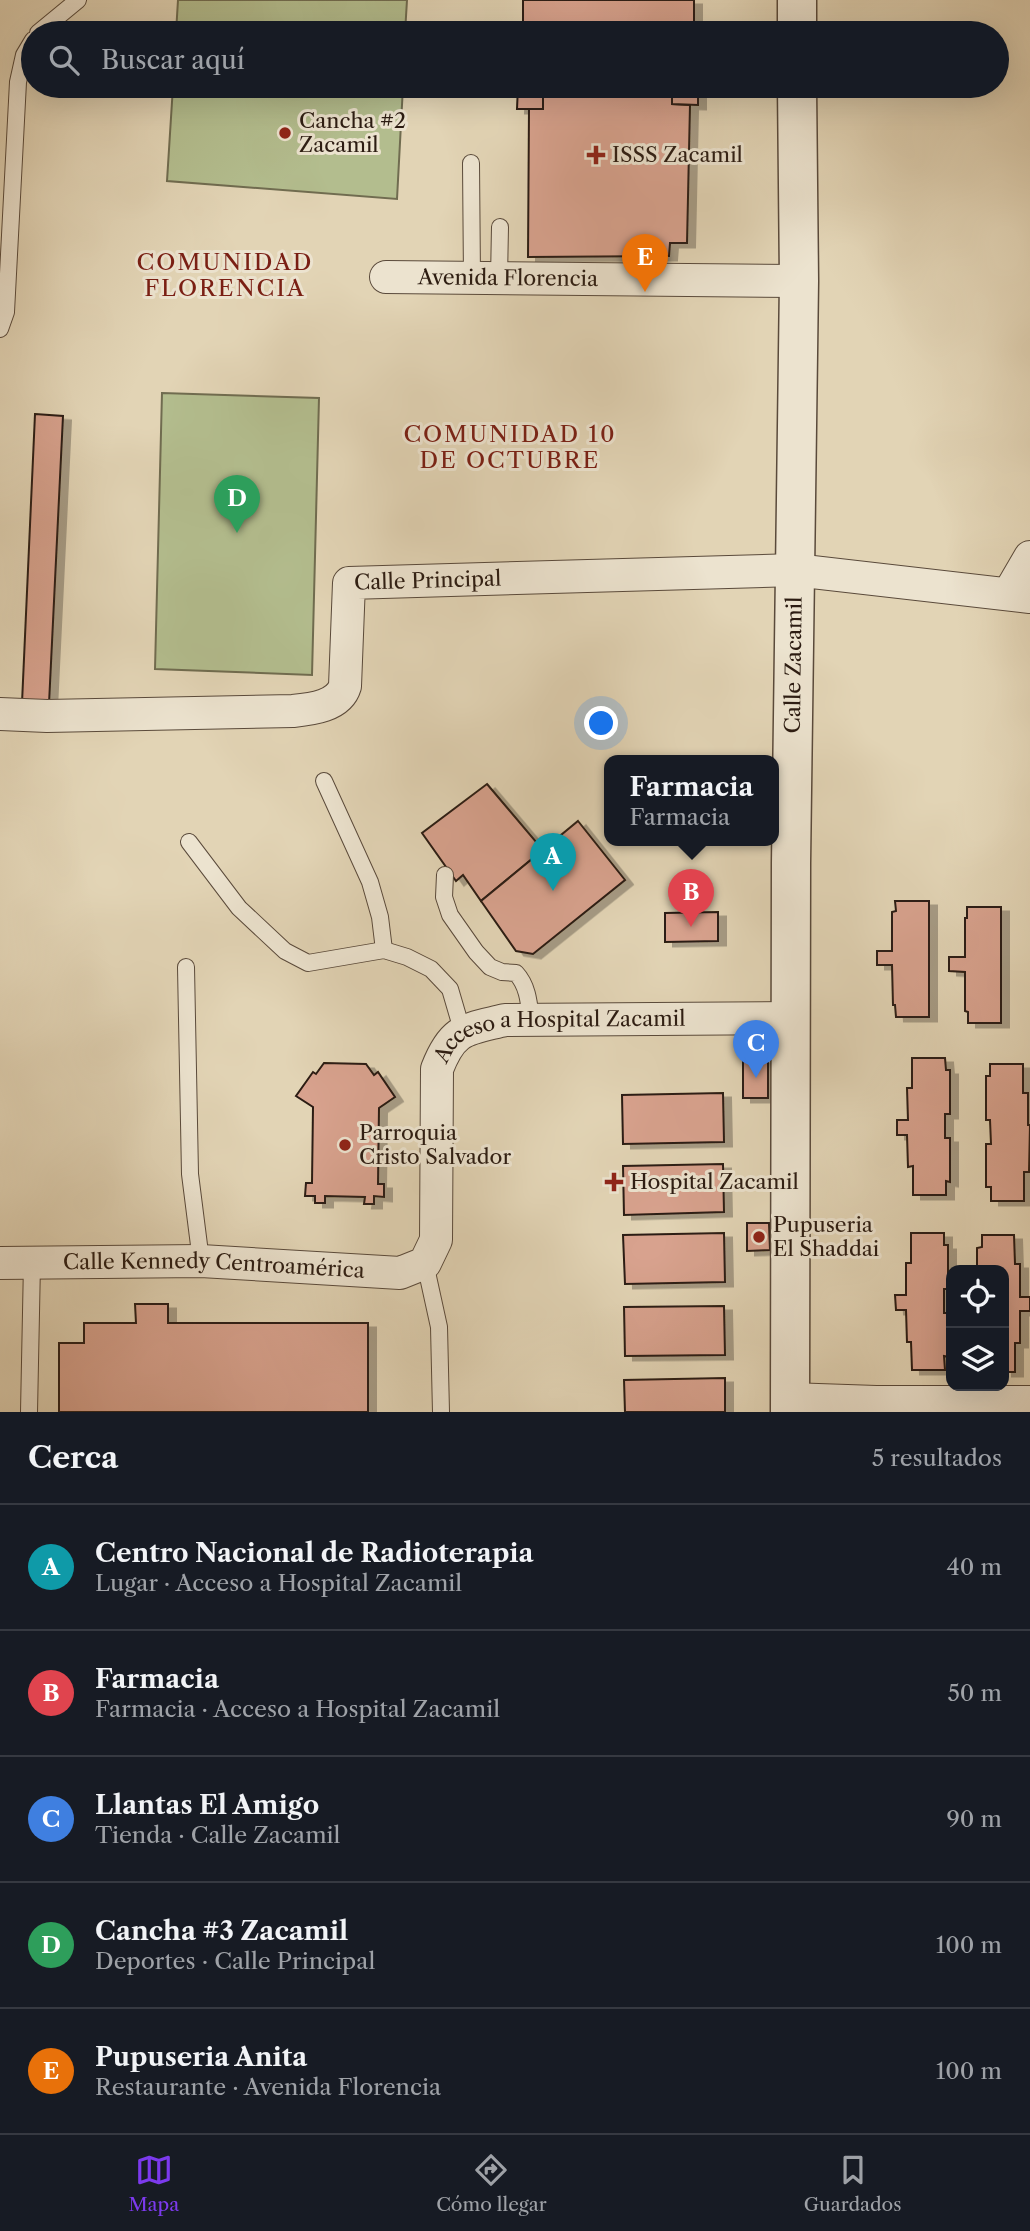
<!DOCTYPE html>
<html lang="es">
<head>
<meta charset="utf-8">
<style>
  body { margin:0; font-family:"Libre Caslon Text",serif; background:#20242c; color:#f1f3f6 }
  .controls { position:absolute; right:21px; bottom:21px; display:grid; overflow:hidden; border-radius:14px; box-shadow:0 7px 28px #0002 }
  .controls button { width:63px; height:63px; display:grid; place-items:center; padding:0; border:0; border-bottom:2px solid #363941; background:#171b24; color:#f1f3f6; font:35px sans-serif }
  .you { position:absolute; left:602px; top:724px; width:24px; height:24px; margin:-18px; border:5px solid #fff; border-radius:50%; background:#1a73e8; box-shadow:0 0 0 10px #1a73e833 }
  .badge { display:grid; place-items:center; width:46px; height:46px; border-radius:50%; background:#7c3aed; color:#fff; font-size:23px; font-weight:700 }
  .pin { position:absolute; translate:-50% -58px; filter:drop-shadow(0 2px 4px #0008) }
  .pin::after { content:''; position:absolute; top:37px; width:24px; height:21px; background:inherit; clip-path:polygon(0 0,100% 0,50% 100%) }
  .popup { position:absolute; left:604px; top:755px; width:175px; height:91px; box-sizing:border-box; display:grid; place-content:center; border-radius:14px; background:#171b24; filter:drop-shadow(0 2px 5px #0005); font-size:23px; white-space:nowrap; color:#9ea1a6 }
  .popup b { font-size:26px; color:#f1f3f6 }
  .popup::after { content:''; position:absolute; left:50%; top:100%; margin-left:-14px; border:14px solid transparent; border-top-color:#171b24 }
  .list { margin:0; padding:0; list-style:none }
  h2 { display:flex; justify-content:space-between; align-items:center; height:91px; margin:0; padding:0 28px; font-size:30px }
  h2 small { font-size:23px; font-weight:400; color:#9ea1a6 }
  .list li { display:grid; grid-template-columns:46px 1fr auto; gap:21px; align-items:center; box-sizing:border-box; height:126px; padding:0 28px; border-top:2px solid #363941 }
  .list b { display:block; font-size:26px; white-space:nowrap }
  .list p { margin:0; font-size:23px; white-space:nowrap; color:#9ea1a6 }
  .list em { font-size:23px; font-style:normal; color:#9ea1a6 }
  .icon { flex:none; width:38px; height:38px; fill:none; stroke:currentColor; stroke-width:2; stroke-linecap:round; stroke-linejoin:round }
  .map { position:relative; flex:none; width:1030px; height:1412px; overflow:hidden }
  .search { position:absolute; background:#171b24; box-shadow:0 7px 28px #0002; left:21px; right:21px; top:21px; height:77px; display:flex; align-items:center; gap:18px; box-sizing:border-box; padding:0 24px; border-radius:38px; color:#9ea1a6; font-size:26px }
  .sheet { height:721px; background:#171b24 }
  nav { display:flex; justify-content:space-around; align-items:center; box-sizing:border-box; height:98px; border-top:2px solid #363941; background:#171b24; font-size:19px; color:#9ea1a6 }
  nav a { display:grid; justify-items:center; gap:4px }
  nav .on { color:#7c3aed }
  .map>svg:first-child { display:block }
  .green { fill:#b3bd8e; stroke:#706c50; stroke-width:2 }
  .building { fill:#d8a28e; stroke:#2c1c12; stroke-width:2; filter:url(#shadow) }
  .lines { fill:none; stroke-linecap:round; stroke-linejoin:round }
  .service-casing { stroke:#5a4a3b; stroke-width:18 }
  .minor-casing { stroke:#5a4a3b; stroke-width:34 }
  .tertiary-casing { stroke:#5a4a3b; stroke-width:41 }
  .service { stroke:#ece3cf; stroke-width:16 }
  .minor { stroke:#ece3cf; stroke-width:32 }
  .tertiary { stroke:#ece3cf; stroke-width:38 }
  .poi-dot { fill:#8f2418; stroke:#ece3cf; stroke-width:2.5 }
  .labels { text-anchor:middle; stroke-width:6; stroke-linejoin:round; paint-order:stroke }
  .poi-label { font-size:21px; fill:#2c1c12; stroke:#ece3cf; text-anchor:start }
  .street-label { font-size:21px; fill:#2c1c12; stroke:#ece3cf }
  .neighbourhood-label { font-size:23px; letter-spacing:2px; fill:#7a1f14; stroke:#ece3cf }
</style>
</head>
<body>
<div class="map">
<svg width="1030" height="1412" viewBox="0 0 1030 1412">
  <defs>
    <filter id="shadow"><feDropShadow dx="8" dy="4.5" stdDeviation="0" flood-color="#0004"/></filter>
  </defs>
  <rect width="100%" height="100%" fill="#e2d4b5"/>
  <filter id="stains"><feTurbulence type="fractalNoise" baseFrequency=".00286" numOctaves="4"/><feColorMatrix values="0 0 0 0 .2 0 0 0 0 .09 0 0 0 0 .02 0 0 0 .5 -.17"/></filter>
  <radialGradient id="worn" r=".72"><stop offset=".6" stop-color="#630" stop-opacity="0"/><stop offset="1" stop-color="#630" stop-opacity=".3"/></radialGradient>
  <g class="green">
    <polygon points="178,0 407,0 405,33 176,33"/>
    <polygon points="173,86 403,86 397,199 167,181"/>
    <polygon points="162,393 319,398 312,675 155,669"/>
  </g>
  <g class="building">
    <rect x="523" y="0" width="171" height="33"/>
    <polygon points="518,86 543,86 543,109 517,109"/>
    <polygon points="543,86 672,86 672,104 690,105 687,243 670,243 669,256 528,257 529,109 543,109"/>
    <polygon points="672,86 698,86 698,105 672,104"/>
    <polygon points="35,414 63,416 49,704 22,703"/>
    <polygon points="487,784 543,850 481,901 463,875 456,881 422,833"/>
    <polygon points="578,821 625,880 533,954 516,951 481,901"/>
    <polygon points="895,901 929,901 929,1017 896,1017 895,1005 893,1005 892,965 877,965 877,951 892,951 892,912 896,911"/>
    <polygon points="967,907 1001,907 1001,1023 968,1023 968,1012 965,1011 965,972 949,971 949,957 965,957 965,918 967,918"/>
    <polygon points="718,912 718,941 665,942 665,913"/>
    <polygon points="912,1058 945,1058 946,1070 950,1070 950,1114 945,1114 945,1138 950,1138 950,1182 946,1181 946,1195 913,1195 913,1166 908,1167 907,1135 897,1135 897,1120 908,1120 907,1088 912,1088"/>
    <rect x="743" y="1059" width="25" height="39"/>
    <polygon points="324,1063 366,1064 374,1075 378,1072 395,1097 379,1108 378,1184 384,1184 384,1197 374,1196 374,1204 364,1204 365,1197 325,1196 325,1203 315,1203 315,1196 305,1196 306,1183 312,1183 313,1107 296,1096 313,1072 316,1074"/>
    <polygon points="990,1064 1023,1064 1023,1093 1028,1093 1028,1125 1030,1125 1029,1172 1024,1172 1024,1201 991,1201 991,1187 986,1187 986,1144 991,1144 990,1120 986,1120 986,1076 990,1076"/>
    <polygon points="723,1093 724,1142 623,1144 622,1095"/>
    <polygon points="723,1164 724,1212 624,1215 623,1166"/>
    <polygon points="747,1223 769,1223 770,1250 747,1251"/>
    <polygon points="724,1233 725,1282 625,1284 623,1235"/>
    <polygon points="911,1233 944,1233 944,1245 948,1245 948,1289 944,1289 944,1313 949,1313 949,1357 944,1356 945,1370 912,1370 911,1342 907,1342 906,1310 896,1310 895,1295 906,1295 906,1263 911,1263"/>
    <polygon points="982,1235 1014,1235 1015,1264 1020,1264 1020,1297 1030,1297 1030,1311 1020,1311 1020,1343 1015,1343 1015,1372 1004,1372 1004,1270 977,1270 977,1248 982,1247"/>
    <polygon points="135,1304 168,1304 168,1323 368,1323 368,1412 59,1412 59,1343 84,1343 84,1323 136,1323"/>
    <polygon points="724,1306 725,1355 625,1356 624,1307"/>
    <polygon points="725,1378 725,1412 625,1412 624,1380"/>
  </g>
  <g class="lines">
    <g class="service-casing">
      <g id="service">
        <polyline points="38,33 78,0"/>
        <polyline points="471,163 472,278"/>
        <polyline points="499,278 500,227"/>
        <polyline points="0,329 6,312 18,82 24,55 33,40"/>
        <polyline points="324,781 370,882 380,917 384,950"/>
        <polyline points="189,842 239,908 285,951 308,963 384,950 407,957 431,969 450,989 462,1030"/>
        <path d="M445 875 444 897 450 915 476 952 490 967 502 972 516 973C528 986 529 1003 531 1020"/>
        <polyline points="186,967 190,1174 201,1261"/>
        <polyline points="425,1263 439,1327 441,1412"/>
        <polyline points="29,1412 32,1263"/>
      </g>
    </g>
    <g class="minor-casing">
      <g id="minor">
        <path id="s1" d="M386 277 799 281"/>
        <polyline points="1009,593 1030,557"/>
        <path id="s2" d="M0 714 47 716 293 711C312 709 339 706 345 686L349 583 795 570 1030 597"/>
        <path id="s3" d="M0 1263 201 1261 400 1273 425 1263 436 1240 437 1069C453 1028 465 1030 505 1020L792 1018"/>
        <polyline points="789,1399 876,1402 1030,1402"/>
      </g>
    </g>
    <g class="tertiary-casing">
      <g id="tertiary">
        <polyline points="797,0 797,33"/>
        <path id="s4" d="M790 1412 791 863 799 281 797 86"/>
      </g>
    </g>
    <use href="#service" class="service"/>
    <use href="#minor" class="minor"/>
    <use href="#tertiary" class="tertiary"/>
  </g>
  <g class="poi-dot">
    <circle cx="285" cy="133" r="7"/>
    <path d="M592.5 144.5h7v7h7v7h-7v7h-7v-7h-7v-7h7z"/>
    <circle cx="345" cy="1145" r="7"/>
    <path d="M610.5 1171.5h7v7h7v7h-7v7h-7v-7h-7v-7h7z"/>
    <circle cx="759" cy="1237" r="7"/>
  </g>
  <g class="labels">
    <g class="poi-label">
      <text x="299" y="128">Cancha #2<tspan x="299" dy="24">Zacamil</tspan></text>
      <text x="612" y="162">ISSS Zacamil</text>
      <text x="359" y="1140">Parroquia<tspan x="359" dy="24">Cristo Salvador</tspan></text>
      <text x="630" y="1189">Hospital Zacamil</text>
      <text x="773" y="1232">Pupuseria<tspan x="773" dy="24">El Shaddai</tspan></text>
    </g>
    <g class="street-label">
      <text dy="7" stroke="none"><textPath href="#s1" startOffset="122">Avenida Florencia</textPath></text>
      <text dy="7" stroke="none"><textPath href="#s2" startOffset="536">Calle Principal</textPath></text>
      <text dy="7" stroke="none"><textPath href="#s4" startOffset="747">Calle Zacamil</textPath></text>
      <text dy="7" stroke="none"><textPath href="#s3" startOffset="763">Acceso a Hospital Zacamil</textPath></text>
      <text dy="7" stroke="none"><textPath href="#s3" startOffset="214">Calle Kennedy Centroamérica</textPath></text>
    </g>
    <g class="neighbourhood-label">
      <text x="225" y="270">COMUNIDAD<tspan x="225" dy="26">FLORENCIA</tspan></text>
      <text x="510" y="442">COMUNIDAD 10<tspan x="510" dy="26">DE OCTUBRE</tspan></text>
    </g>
  </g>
  <rect width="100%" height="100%" filter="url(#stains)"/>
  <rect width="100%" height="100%" fill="url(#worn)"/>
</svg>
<div class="controls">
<button><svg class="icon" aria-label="locate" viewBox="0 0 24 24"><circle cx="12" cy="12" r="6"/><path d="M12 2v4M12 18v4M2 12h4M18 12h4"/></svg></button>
<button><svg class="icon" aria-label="layers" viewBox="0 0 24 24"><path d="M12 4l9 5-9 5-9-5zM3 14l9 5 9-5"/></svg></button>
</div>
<div class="you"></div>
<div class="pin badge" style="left:553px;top:891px;background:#0f9aa8">A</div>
<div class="pin badge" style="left:691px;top:927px;background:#e0444e">B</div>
<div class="popup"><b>Farmacia</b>Farmacia</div>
<div class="pin badge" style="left:756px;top:1078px;background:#3f7fe0">C</div>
<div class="pin badge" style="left:237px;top:533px;background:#2e9e5b">D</div>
<div class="pin badge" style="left:645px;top:292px;background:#e8710a">E</div>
<div class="search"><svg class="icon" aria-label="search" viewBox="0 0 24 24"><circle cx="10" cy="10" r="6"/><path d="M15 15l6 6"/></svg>Buscar aquí</div>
</div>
<section class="sheet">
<h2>Cerca<small>5 resultados</small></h2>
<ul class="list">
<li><span class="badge" style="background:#0f9aa8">A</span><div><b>Centro Nacional de Radioterapia</b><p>Lugar · Acceso a Hospital Zacamil</p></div><em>40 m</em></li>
<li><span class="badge" style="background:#e0444e">B</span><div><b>Farmacia</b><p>Farmacia · Acceso a Hospital Zacamil</p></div><em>50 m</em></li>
<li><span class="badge" style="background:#3f7fe0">C</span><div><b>Llantas El Amigo</b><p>Tienda · Calle Zacamil</p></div><em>90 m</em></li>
<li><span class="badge" style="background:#2e9e5b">D</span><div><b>Cancha #3 Zacamil</b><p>Deportes · Calle Principal</p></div><em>100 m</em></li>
<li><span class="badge" style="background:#e8710a">E</span><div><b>Pupuseria Anita</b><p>Restaurante · Avenida Florencia</p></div><em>100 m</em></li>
</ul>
</section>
<nav>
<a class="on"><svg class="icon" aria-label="map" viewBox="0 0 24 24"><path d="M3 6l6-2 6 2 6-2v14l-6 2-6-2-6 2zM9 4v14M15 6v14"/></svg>Mapa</a>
<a><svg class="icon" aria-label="directions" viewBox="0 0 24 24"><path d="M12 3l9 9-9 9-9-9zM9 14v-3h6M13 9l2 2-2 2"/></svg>Cómo llegar</a>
<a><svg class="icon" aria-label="saved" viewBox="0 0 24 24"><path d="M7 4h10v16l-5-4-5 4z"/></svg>Guardados</a>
</nav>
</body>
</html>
